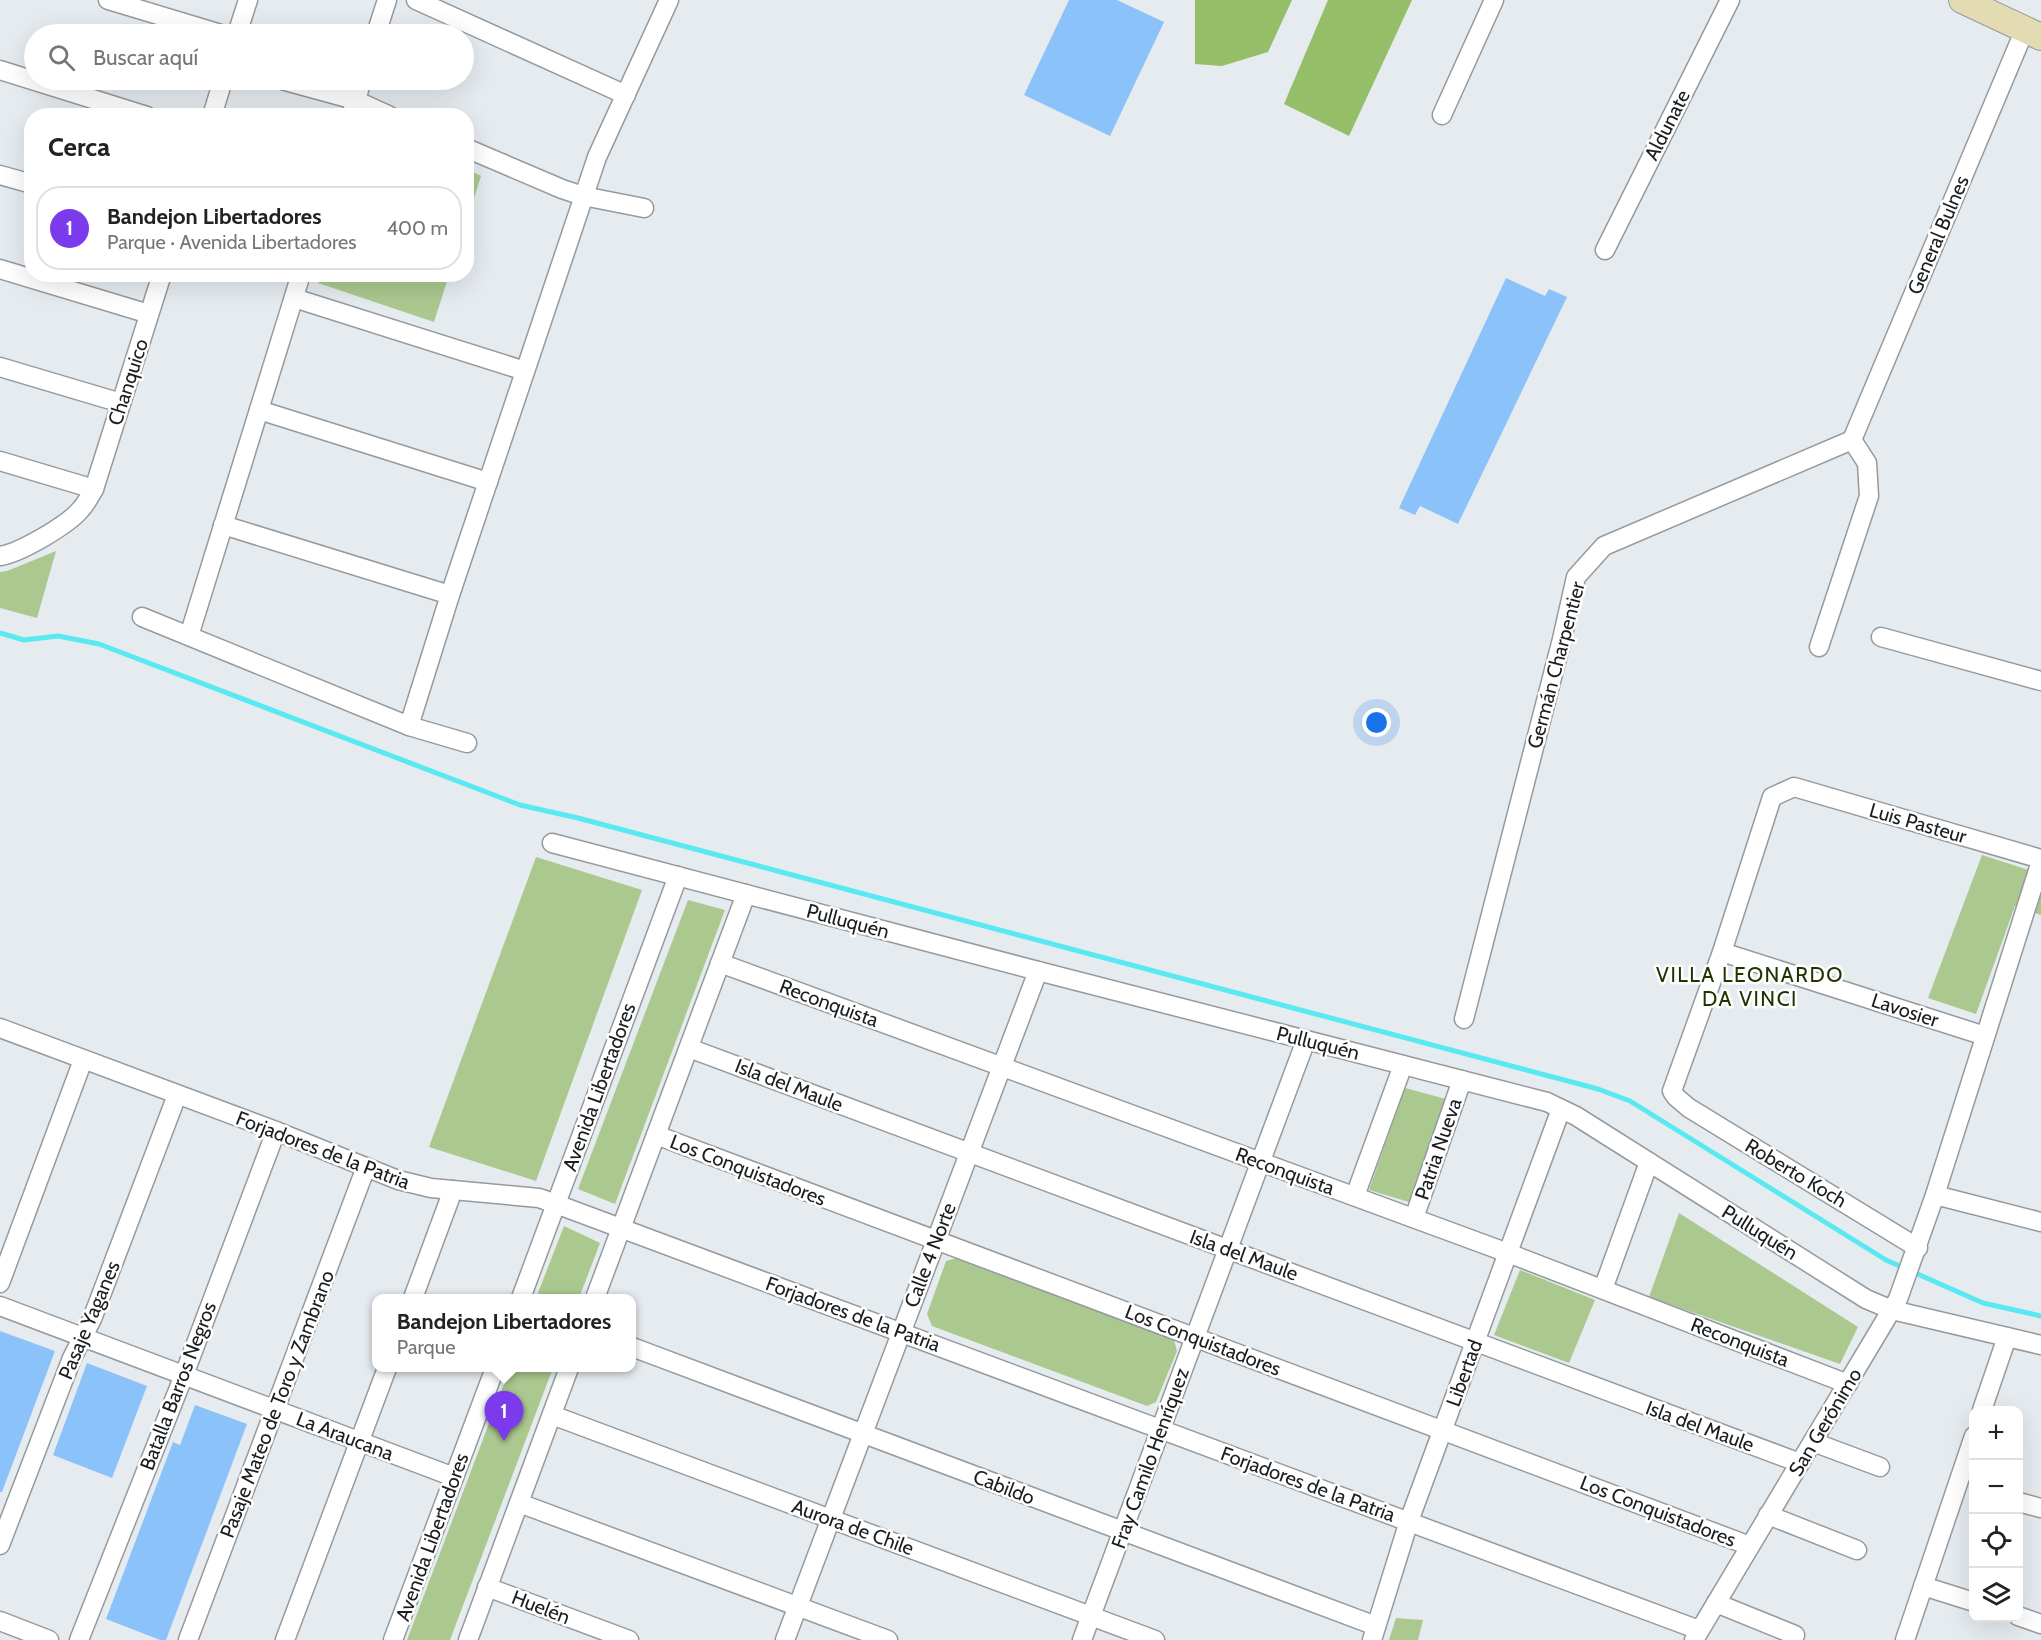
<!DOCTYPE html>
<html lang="es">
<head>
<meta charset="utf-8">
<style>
  body { margin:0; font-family:Cabin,sans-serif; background:#f2f2f2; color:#222 }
  .controls { position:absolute; right:18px; bottom:18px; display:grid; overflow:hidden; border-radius:12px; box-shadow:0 6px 24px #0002 }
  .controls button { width:54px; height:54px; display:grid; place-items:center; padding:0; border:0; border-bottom:2px solid #e0e0e0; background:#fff; color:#222; font:30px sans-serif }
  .you { position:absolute; left:1377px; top:723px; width:21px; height:21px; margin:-15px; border:4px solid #fff; border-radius:50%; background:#1a73e8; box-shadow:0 0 0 9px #1a73e833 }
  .badge { display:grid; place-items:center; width:39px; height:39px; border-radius:50%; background:#7c3aed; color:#fff; font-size:20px; font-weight:700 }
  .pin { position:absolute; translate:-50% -50px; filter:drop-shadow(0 2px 3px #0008) }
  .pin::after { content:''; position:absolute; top:32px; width:21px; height:18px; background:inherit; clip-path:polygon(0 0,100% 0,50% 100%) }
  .popup { position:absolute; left:372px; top:1294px; width:264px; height:78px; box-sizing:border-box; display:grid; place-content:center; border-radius:12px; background:#fff; filter:drop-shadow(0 2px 4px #0005); font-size:20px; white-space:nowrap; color:#767676 }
  .popup b { font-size:22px; color:#222 }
  .popup::after { content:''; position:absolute; left:50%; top:100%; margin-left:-12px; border:12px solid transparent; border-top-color:#fff }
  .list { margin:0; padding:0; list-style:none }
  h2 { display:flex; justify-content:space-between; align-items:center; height:78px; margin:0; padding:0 24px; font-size:26px }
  h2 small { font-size:20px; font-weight:400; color:#767676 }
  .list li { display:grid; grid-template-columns:39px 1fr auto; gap:18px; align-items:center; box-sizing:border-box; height:84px; margin:0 12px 12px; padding:0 12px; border:2px solid #e0e0e0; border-radius:24px }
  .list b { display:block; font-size:22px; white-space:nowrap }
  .list p { margin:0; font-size:20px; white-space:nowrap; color:#767676 }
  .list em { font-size:20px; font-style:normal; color:#767676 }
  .icon { flex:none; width:33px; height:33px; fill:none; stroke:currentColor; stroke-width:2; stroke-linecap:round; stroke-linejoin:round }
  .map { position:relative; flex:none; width:2041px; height:1640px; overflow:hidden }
  .search { position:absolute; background:#fff; box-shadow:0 6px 24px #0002; left:24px; top:24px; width:450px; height:66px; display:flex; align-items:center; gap:15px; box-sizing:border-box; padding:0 21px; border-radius:33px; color:#767676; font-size:22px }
  .panel { position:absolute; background:#fff; box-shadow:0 6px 24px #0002; left:24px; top:108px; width:450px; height:174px; border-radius:24px }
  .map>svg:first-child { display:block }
  .green { fill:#abc98f }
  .forest { fill:#95be69 }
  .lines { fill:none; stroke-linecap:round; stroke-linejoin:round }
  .stream { stroke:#5ae9f1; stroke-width:5 }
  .building { fill:#8bc2f9 }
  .minor-casing { stroke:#959a9e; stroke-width:21 }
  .secondary-casing { stroke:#959a9e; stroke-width:28 }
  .minor { stroke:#fff; stroke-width:18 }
  .secondary { stroke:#e3dbb2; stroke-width:26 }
  .labels { text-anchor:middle; stroke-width:5; stroke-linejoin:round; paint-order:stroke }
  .street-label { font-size:20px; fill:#1b1d1e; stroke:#fff }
  .neighbourhood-label { font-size:21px; letter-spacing:1.5px; fill:#213400; stroke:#fff }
</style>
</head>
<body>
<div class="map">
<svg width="2041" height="1640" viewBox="0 0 2041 1640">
  <rect width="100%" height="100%" fill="#e6ebf0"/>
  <g class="green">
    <polygon points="467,169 481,176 467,221"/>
    <polygon points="320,275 320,274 449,275 434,322 318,283"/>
    <polygon points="56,551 37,618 0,608 0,572 7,571"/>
    <polygon points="1982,855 2041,874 2041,915 2015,906 1976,1014 1928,998"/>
    <polygon points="536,857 642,890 536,1181 429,1147"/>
    <polygon points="688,900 725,910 615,1204 578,1189"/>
    <polygon points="1405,1088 1446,1099 1409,1202 1369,1190"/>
    <polygon points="1679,1213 1858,1327 1840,1364 1649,1297"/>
    <polygon points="564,1226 600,1243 579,1298 536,1298"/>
    <polygon points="957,1258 1172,1333 1177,1351 1156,1402 1147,1406 932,1326 927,1314 946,1261"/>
    <polygon points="1520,1270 1595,1300 1569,1363 1494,1335"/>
    <polygon points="510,1368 553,1368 450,1640 407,1640"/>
    <polygon points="1396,1618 1423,1620 1418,1640 1389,1640"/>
  </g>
  <g class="forest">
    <polygon points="1195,0 1292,0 1268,52 1222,66 1195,64"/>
    <polygon points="1328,0 1412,0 1349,136 1284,104"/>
  </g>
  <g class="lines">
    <polyline class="stream" points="0,633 24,640 58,636 99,644 520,805 578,818 1598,1089 1630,1101 1886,1260 1983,1303 2041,1316"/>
  </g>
  <g class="building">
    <polygon points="1069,0 1117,0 1164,22 1110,136 1024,95"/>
    <polygon points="1506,278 1545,296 1549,289 1567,297 1458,524 1420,506 1415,515 1399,508"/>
    <polygon points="0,1331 55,1351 2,1492 0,1492"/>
    <polygon points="87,1363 147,1386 112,1478 53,1455"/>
    <polygon points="195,1405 247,1424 166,1640 160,1640 106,1619 173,1442 180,1445"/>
  </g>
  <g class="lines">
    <g class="minor-casing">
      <g id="minor">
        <polyline points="108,0 221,34"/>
        <polyline points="416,0 626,95"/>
        <polyline points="237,34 248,0"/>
        <polyline points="376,34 387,0"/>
        <polyline points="0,70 147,116"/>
        <polyline points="282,80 355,100 390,116"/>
        <polyline points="1442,115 1494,0"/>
        <polyline points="212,116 223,80"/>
        <polyline points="351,116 362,80"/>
        <polyline points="466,148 562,189 583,196 644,208"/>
        <polyline points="0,175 32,184"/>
        <polyline points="1605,250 1730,0"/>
        <polyline points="0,269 149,314"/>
        <polyline points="294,298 525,371"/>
        <polyline points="0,367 121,403"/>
        <polyline points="259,410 488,482"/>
        <polyline points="1852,440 2025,29"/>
        <polyline points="0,461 94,489"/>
        <polyline points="223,525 450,595"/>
        <path d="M0 556C20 553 68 525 81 509 86 504 90 496 94 489L162 274"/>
        <polyline points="142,617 409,726 467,743"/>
        <polyline points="189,636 301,274"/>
        <polyline points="1881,637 2041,681"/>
        <polyline points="1819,647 1869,496 1867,463 1852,440"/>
        <polyline points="409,726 450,595 597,157 669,0"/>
        <polyline points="552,843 1038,971 1547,1102 1576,1116 1866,1299 1892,1310 2041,1345"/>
        <polyline points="1722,952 1985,1036"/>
        <polyline points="720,963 1508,1253 1848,1384"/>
        <polyline points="1464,1019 1562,639 1576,577 1604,546 1852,440"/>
        <polyline points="0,1028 276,1131 398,1180 431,1188 539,1198 556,1204 1699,1630"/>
        <polyline points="689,1048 1800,1463"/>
        <polyline points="656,1135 1750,1546"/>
        <polyline points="1935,1195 2041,1222"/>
        <polyline points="1355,1196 1403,1065"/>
        <polyline points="1414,1218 1462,1080"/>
        <polyline points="1918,1248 1689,1108 1676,1097 1672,1091 1722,952 1772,797 1794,787 2041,859"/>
        <polyline points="0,1283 83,1060"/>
        <polyline points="1603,1289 1649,1162"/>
        <polyline points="413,1298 453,1190"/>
        <polyline points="521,1298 678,876"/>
        <polyline points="595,1298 746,894"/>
        <polyline points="0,1306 454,1477"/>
        <polyline points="632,1347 1376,1626"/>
        <polyline points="1982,1410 2007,1337"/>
        <polyline points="552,1415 1155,1640"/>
        <polyline points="1813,1442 1880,1467"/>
        <polyline points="2018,1502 2041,1508"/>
        <polyline points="519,1503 888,1640"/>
        <polyline points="1768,1515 1857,1550"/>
        <polyline points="0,1545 72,1358 92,1319 177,1095"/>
        <polyline points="1923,1586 1974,1602"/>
        <polyline points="487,1587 629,1640"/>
        <polyline points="1716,1603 1795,1635"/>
        <polyline points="2018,1616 2041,1624"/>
        <polyline points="0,1621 49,1640"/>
        <polyline points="79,1640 184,1375 276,1131"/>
        <polyline points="188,1640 366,1167"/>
        <polyline points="285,1640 387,1368"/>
        <polyline points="393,1640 495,1368"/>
        <polyline points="468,1640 569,1368"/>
        <polyline points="785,1640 1038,971"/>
        <polyline points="1082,1640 1306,1040"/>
        <polyline points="1372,1640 1409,1521 1561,1109"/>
        <polyline points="1694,1640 1898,1299 1935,1195 2041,861"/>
        <polyline points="1905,1640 1974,1436"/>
      </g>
    </g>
    <g class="secondary-casing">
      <polyline id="secondary" points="1962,0 2041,37"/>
    </g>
    <use href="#minor" class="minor"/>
    <use href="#secondary" class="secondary"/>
  </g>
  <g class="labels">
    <g class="street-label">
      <text transform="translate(1667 125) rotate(-63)" y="7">Aldunate</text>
      <text transform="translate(1938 235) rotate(-67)" y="7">General Bulnes</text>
      <text transform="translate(128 382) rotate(-72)" y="7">Chanquico</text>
      <text transform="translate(1556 665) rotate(-75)" y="7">Germán Charpentier</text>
      <text transform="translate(1918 823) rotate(16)" y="7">Luis Pasteur</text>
      <text transform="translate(848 921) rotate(15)" y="7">Pulluquén</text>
      <text transform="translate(829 1003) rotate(20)" y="7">Reconquista</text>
      <text transform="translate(1905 1010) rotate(18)" y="7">Lavosier</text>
      <text transform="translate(1318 1043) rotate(14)" y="7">Pulluquén</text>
      <text transform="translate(789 1085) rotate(21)" y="7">Isla del Maule</text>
      <text transform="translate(599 1087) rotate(-70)" y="7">Avenida Libertadores</text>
      <text transform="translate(1438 1149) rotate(-71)" y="7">Patria Nueva</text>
      <text transform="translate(323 1150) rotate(21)" y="7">Forjadores de la Patria</text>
      <text transform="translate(748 1170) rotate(21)" y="7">Los Conquistadores</text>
      <text transform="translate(1285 1171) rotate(20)" y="7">Reconquista</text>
      <text transform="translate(1796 1173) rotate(31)" y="7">Roberto Koch</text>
      <text transform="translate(1760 1232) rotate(32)" y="7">Pulluquén</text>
      <text transform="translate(930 1255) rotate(-69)" y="7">Calle 4 Norte</text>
      <text transform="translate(1244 1255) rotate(20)" y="7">Isla del Maule</text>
      <text transform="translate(853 1314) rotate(20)" y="7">Forjadores de la Patria</text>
      <text transform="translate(89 1320) rotate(-67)" y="7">Pasaje Yaganes</text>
      <text transform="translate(1203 1340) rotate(21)" y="7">Los Conquistadores</text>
      <text transform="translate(1740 1342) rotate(21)" y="7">Reconquista</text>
      <text transform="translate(1464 1373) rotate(-70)" y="7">Libertad</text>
      <text transform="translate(178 1386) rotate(-69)" y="7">Batalla Barros Negros</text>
      <text transform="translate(277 1404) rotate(-69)" y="7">Pasaje Mateo de Toro y Zambrano</text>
      <text transform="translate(1825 1422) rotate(-59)" y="7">San Gerónimo</text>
      <text transform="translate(1700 1426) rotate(20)" y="7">Isla del Maule</text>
      <text transform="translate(345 1436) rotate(21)" y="7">La Araucana</text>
      <text transform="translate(1150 1458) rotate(-70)" y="7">Fray Camilo Henríquez</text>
      <text transform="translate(1308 1484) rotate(20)" y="7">Forjadores de la Patria</text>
      <text transform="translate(1004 1487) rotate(21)" y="7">Cabildo</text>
      <text transform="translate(1658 1511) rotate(21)" y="7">Los Conquistadores</text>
      <text transform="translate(853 1527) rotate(20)" y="7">Aurora de Chile</text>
      <text transform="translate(432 1537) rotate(-70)" y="7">Avenida Libertadores</text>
      <text transform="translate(541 1607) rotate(21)" y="7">Huelén</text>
    </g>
    <g class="neighbourhood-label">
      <text x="1750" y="982">VILLA LEONARDO<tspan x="1750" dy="24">DA VINCI</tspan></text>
    </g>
  </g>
</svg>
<div class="controls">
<button>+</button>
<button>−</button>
<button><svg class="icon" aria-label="locate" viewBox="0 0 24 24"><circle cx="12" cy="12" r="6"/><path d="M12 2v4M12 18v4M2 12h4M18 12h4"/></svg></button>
<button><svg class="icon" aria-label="layers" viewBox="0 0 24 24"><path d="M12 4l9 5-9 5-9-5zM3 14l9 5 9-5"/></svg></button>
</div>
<div class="you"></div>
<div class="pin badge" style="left:504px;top:1441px">1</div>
<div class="popup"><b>Bandejon Libertadores</b>Parque</div>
<div class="search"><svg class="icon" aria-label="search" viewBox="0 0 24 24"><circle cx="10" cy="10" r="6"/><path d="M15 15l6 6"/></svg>Buscar aquí</div>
<section class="panel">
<h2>Cerca<small></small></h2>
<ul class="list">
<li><span class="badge">1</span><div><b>Bandejon Libertadores</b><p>Parque · Avenida Libertadores</p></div><em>400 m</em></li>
</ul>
</section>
</div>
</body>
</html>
